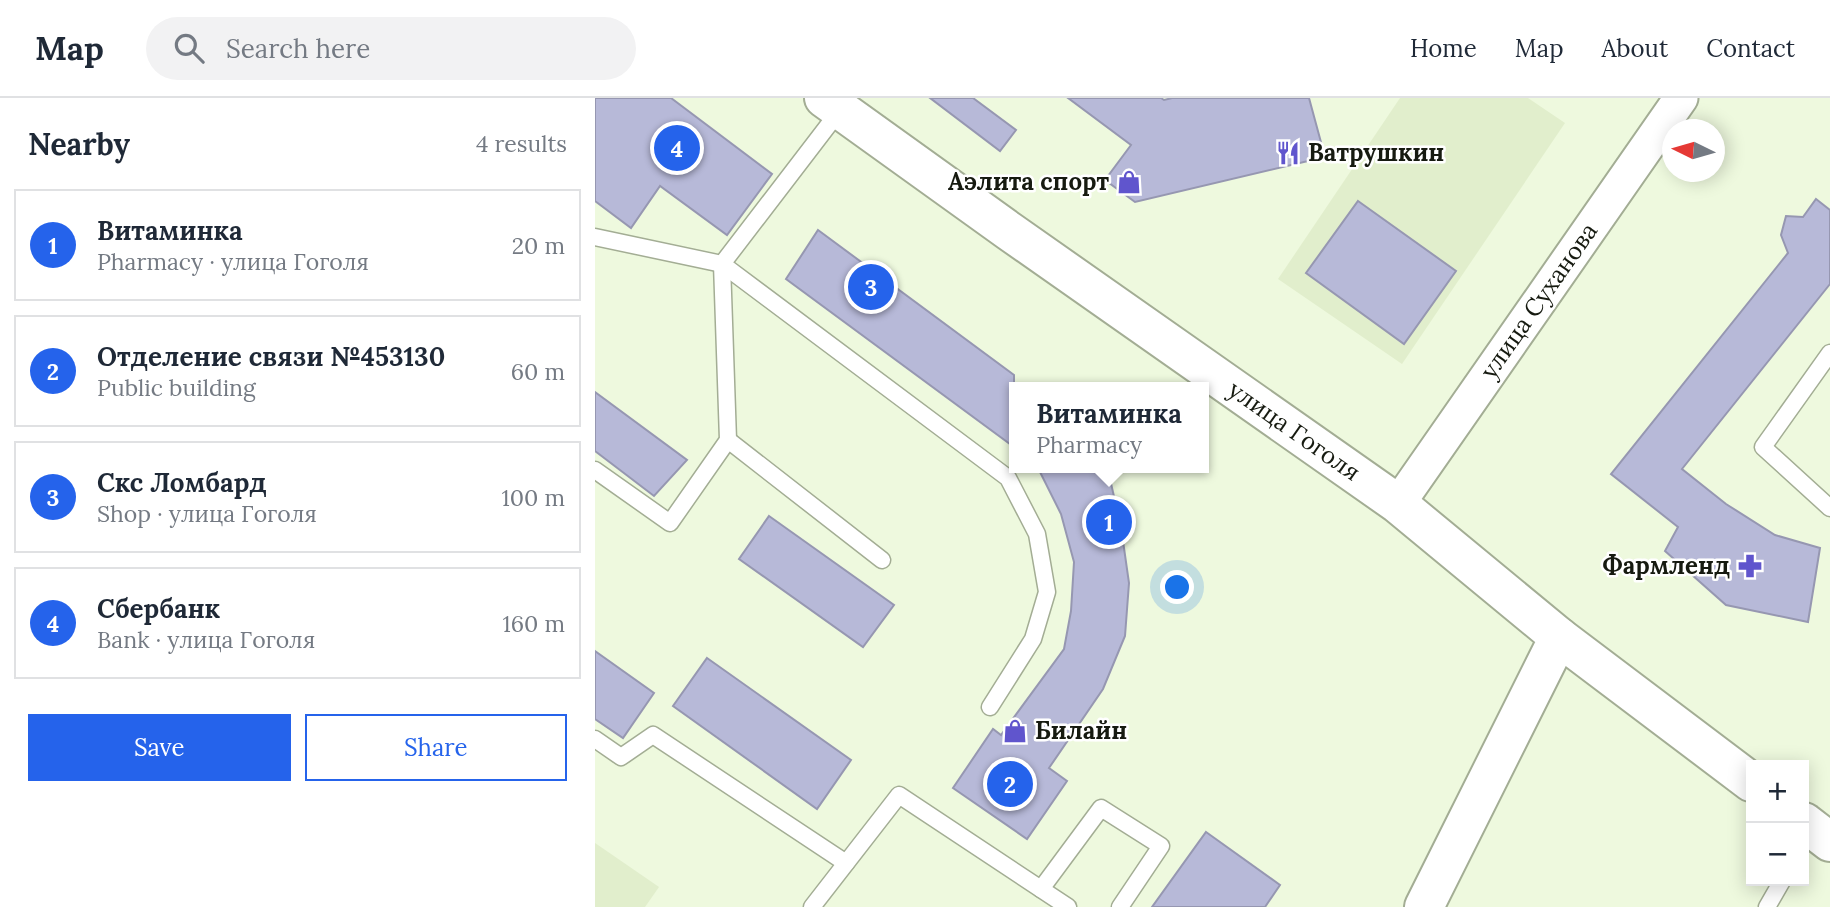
<!DOCTYPE html>
<html lang="en">
<head>
<meta charset="utf-8">
<style>
  body { margin:0; font-family:Lora,serif; background:#f2f2f3; color:#1f2937 }
  .controls { position:absolute; right:21px; bottom:21px; display:grid; overflow:hidden; border-radius:0px; box-shadow:0 4px 18px #0003 }
  .controls button { width:63px; height:63px; display:grid; place-items:center; padding:0; border:0; border-bottom:2px solid #e0e1e3; background:#fff; color:#1f2937; font:35px sans-serif }
  .compass { position:absolute; left:1067px; top:21px; width:63px; height:63px; border-radius:50%; background:#fff; box-shadow:0 4px 18px #0003; rotate:275deg }
  .you { position:absolute; left:583px; top:490px; width:24px; height:24px; margin:-18px; border:5px solid #fff; border-radius:50%; background:#1a73e8; box-shadow:0 0 0 10px #1a73e833 }
  .badge { display:grid; place-items:center; width:46px; height:46px; border-radius:50%; background:#2563eb; color:#fff; font-size:23px; font-weight:700 }
  .pin { position:absolute; translate:-50% -50%; border:4px solid #fff; box-shadow:0 2px 7px #0006 }
  .popup { position:absolute; left:414px; top:284px; width:200px; height:91px; box-sizing:border-box; display:grid; place-content:center; border-radius:0px; background:#fff; filter:drop-shadow(0 2px 5px #0005); font-size:23px; white-space:nowrap; color:#747a83 }
  .popup b { font-size:26px; color:#1f2937 }
  .popup::after { content:''; position:absolute; left:50%; top:100%; margin-left:-14px; border:14px solid transparent; border-top-color:#fff }
  .list { margin:0; padding:0; list-style:none }
  h2 { display:flex; justify-content:space-between; align-items:center; height:91px; margin:0; padding:0 28px; font-size:30px }
  h2 small { font-size:23px; font-weight:400; color:#747a83 }
  .list li { display:grid; grid-template-columns:46px 1fr auto; gap:21px; align-items:center; box-sizing:border-box; height:112px; margin:0 14px 14px; padding:0 14px; border:2px solid #e0e1e3; border-radius:0px }
  .list b { display:block; font-size:26px; white-space:nowrap }
  .list p { margin:0; font-size:23px; white-space:nowrap; color:#747a83 }
  .list em { font-size:23px; font-style:normal; color:#747a83 }
  .actions { display:flex; gap:14px; padding:21px 28px }
  .actions a { flex:1; padding:16px 0; border:2px solid #2563eb; border-radius:0px; text-align:center; font-size:24px; color:#2563eb }
  .actions .main { background:#2563eb; color:#fff }
  .icon { flex:none; width:38px; height:38px; fill:none; stroke:currentColor; stroke-width:2; stroke-linecap:round; stroke-linejoin:round }
  .map { position:relative; flex:none; width:1235px; height:809px; overflow:hidden }
  header { display:flex; align-items:center; gap:42px; box-sizing:border-box; height:98px; padding:0 35px; background:#fff; border-bottom:2px solid #e0e1e3 }
  header strong { font-size:33px }
  nav { display:flex; gap:38px; margin-inline-start:auto; font-size:24px }
  .search { width:490px; height:63px; background:#f2f2f3; display:flex; align-items:center; gap:18px; box-sizing:border-box; padding:0 24px; border-radius:38px; color:#747a83; font-size:26px }
  main { display:flex }
  aside { flex:1; background:#fff }
  .map>svg:first-child { display:block }
  .built { fill:#e1eecc }
  .building { fill:#b7b9d8; stroke:#9697b1; stroke-width:2 }
  .lines { fill:none; stroke-linecap:round; stroke-linejoin:round }
  .lane-casing { stroke:#a3ad94; stroke-width:19 }
  .street-casing { stroke:#a3ad94; stroke-width:37 }
  .secondary-casing { stroke:#a3ad94; stroke-width:42 }
  .primary-casing { stroke:#a3ad94; stroke-width:42 }
  .lane { stroke:#fff; stroke-width:16 }
  .street { stroke:#fff; stroke-width:33 }
  .secondary { stroke:#fff; stroke-width:38 }
  .primary { stroke:#fff; stroke-width:38 }
  .labels { text-anchor:middle; stroke-width:5; stroke-linejoin:round; paint-order:stroke }
  .poi-label { font-size:24px; font-weight:bold; fill:#161a10; stroke:#fff; text-anchor:start }
  .street-label { font-size:24px; fill:#161a10; stroke:#fff }
</style>
</head>
<body>
<header>
<strong>Map</strong>
<div class="search"><svg class="icon" aria-label="search" viewBox="0 0 24 24"><circle cx="10" cy="10" r="6"/><path d="M15 15l6 6"/></svg>Search here</div>
<nav><a>Home</a><a>Map</a><a>About</a><a>Contact</a></nav>
</header>
<main>
<aside>
<h2>Nearby<small>4 results</small></h2>
<ul class="list">
<li><span class="badge">1</span><div><b>Витаминка</b><p>Pharmacy · улица Гоголя</p></div><em>20 m</em></li>
<li><span class="badge">2</span><div><b>Отделение связи №453130</b><p>Public building</p></div><em>60 m</em></li>
<li><span class="badge">3</span><div><b>Скс Ломбард</b><p>Shop · улица Гоголя</p></div><em>100 m</em></li>
<li><span class="badge">4</span><div><b>Сбербанк</b><p>Bank · улица Гоголя</p></div><em>160 m</em></li>
</ul>
<div class="actions"><a class="main">Save</a><a>Share</a></div>
</aside>
<div class="map">
<svg width="1235" height="809" viewBox="0 0 1235 809">
  <rect width="100%" height="100%" fill="#eef9de"/>
  <g class="built">
    <polygon points="805,0 933,0 970,25 807,266 683,181"/>
    <polygon points="0,745 64,789 50,809 0,809"/>
  </g>
  <g class="building">
    <polygon points="0,0 76,0 177,76 132,137 65,88 36,130 0,103"/>
    <polygon points="335,0 378,0 421,32 405,53"/>
    <polygon points="473,0 566,0 569,2 577,0 714,0 730,59 540,104 510,82 536,47"/>
    <polygon points="1221,101 1235,112 1235,186 1087,371 1131,406 1180,437 1225,450 1213,524 1131,507 1070,453 1083,429 1016,376 1193,155 1186,137 1191,118 1208,119"/>
    <polygon points="763,103 861,173 809,246 711,175"/>
    <polygon points="223,132 419,277 419,349 191,181"/>
    <polygon points="0,294 92,362 59,398 0,353"/>
    <polygon points="443,370 509,370 515,381 526,429 534,485 530,538 508,591 454,670 472,683 432,741 358,690 398,631 406,637 469,551 476,513 479,464 466,416"/>
    <polygon points="174,418 299,507 268,549 144,461"/>
    <polygon points="0,553 59,595 28,640 0,621"/>
    <polygon points="112,560 256,662 222,711 78,608"/>
    <polygon points="611,734 685,787 670,809 557,809"/>
  </g>
  <g class="lines">
    <g class="lane-casing">
      <g id="lane">
        <polyline points="0,139 127,166 245,12"/>
        <polyline points="127,166 413,380 442,436 452,494 438,541 395,609"/>
        <polyline points="1235,255 1168,349 1235,410"/>
        <polyline points="133,342 287,462"/>
        <polyline points="0,372 75,425 133,342 127,166"/>
        <polyline points="0,641 26,659 58,637 251,765"/>
        <polyline points="446,791 506,710 566,748 525,809"/>
        <polyline points="217,809 304,697 473,809"/>
        <polyline points="1172,809 1187,783"/>
      </g>
    </g>
    <g class="street-casing">
      <polyline id="street" points="803,406 1086,0"/>
    </g>
    <g class="secondary-casing">
      <g id="secondary">
        <polyline points="964,539 1156,684"/>
        <polyline points="1209,724 1235,744"/>
      </g>
    </g>
    <g class="primary-casing">
      <polyline id="primary" points="229,0 414,133 803,406 964,539 829,809"/>
    </g>
    <use href="#lane" class="lane"/>
    <use href="#street" class="street"/>
    <use href="#secondary" class="secondary"/>
    <use href="#primary" class="primary"/>
  </g>
  <defs>
    <g id="restaurant-bare" transform="scale(1.89)"><path d="M-5-6h1v4h1v-4h1v4h1v-4h1v5L-1.5 .5V6h-2V.5L-5-1ZM5-6V6H3V1.5H1.5Q1.5-4 5-6Z" fill="#6055cd" stroke="#fff" stroke-width="2.5" paint-order="stroke"/></g>
    <g id="shop-bare" transform="scale(1.89)"><path d="M-5-2.5h2.3a2.7 3.5 0 0 1 5.4 0H5L5.5 6h-11ZM-1.5-2.5h3a1.5 2.3 0 0 0-3 0Z" fill="#6055cd" stroke="#fff" stroke-width="2.5" paint-order="stroke"/></g>
    <g id="pharmacy-bare" transform="scale(1.89)"><path d="M-2-6h4v4h4v4h-4v4h-4v-4h-4v-4h4Z" fill="#6055cd" stroke="#fff" stroke-width="2.5" paint-order="stroke"/></g>
  </defs>
  <g fill-rule="evenodd">
    <use href="#restaurant-bare" x="693" y="55"/>
    <use href="#shop-bare" x="534" y="84"/>
    <use href="#pharmacy-bare" x="1155" y="468"/>
    <use href="#shop-bare" x="420" y="633"/>
  </g>
  <g class="labels">
    <g class="poi-label">
      <text x="713" y="63">Ватрушкин</text>
      <text x="514" y="92" text-anchor="end">Аэлита спорт</text>
      <text x="1135" y="476" text-anchor="end">Фармленд</text>
      <text x="440" y="641">Билайн</text>
    </g>
    <g class="street-label">
      <text transform="translate(944 203) rotate(-55)" y="8">улица Суханова</text>
      <text transform="translate(699 333) rotate(35)" y="8">улица Гоголя</text>
    </g>
  </g>
</svg>
<div class="controls">
<button>+</button>
<button>−</button>
</div>
<svg class="compass" viewBox="-18 -18 36 36"><path d="M0-13l5 13h-10z" fill="#e53935"/><path d="M0 13l5-13h-10z" fill="#747a83"/></svg>
<div class="you"></div>
<div class="pin badge" style="left:514px;top:424px">1</div>
<div class="popup"><b>Витаминка</b>Pharmacy</div>
<div class="pin badge" style="left:415px;top:686px">2</div>
<div class="pin badge" style="left:276px;top:189px">3</div>
<div class="pin badge" style="left:82px;top:50px">4</div>
</div>
</main>
</body>
</html>
